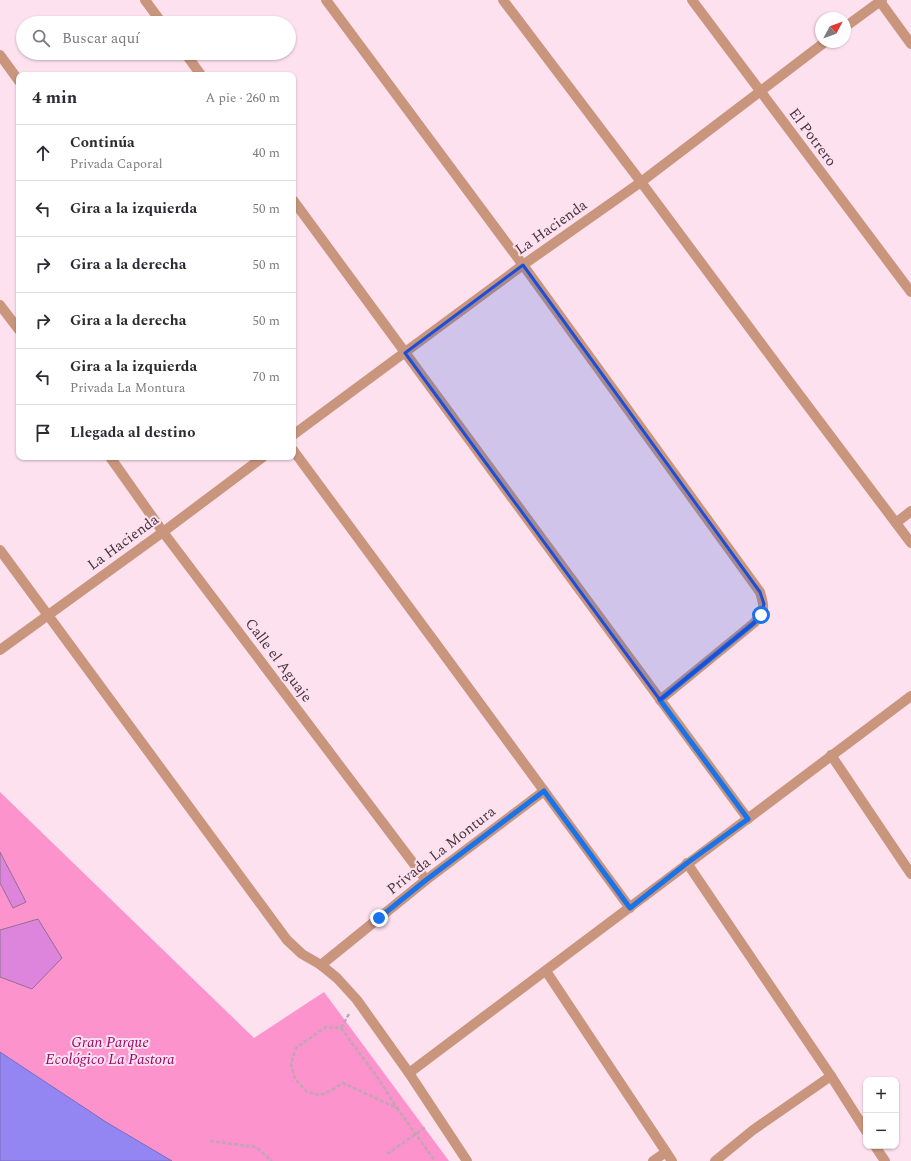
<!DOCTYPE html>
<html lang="es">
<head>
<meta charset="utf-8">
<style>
  body { margin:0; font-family:Spectral,serif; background:#f7f7f7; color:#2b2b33 }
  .controls { position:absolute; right:12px; bottom:12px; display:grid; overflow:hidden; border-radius:8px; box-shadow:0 1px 3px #0004 }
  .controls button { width:36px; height:36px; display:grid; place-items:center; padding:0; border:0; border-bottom:1px solid #e1e1e2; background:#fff; color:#2b2b33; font:20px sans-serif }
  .compass { position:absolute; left:815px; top:12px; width:36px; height:36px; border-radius:50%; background:#fff; box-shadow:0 1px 3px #0004; rotate:49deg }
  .stop { position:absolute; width:12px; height:12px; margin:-9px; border:3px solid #1a73e8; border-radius:50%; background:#fff }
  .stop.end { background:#1a73e8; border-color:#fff; box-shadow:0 1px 4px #0008 }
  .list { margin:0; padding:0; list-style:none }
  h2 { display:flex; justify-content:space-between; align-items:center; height:52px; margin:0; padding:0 16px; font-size:17px }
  h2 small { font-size:13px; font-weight:400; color:#7c7c81 }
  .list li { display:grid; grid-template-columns:26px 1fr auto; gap:12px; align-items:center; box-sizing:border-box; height:56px; padding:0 16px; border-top:1px solid #e1e1e2 }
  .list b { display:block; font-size:15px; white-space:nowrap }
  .list p { margin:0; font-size:13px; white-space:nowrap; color:#7c7c81 }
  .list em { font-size:13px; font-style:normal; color:#7c7c81 }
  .icon { flex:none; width:22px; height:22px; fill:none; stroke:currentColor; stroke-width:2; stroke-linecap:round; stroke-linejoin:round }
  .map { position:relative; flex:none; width:911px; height:1161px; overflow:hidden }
  .search { position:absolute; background:#fff; box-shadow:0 1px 3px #0004; left:16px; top:16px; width:280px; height:44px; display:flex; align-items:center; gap:10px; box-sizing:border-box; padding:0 14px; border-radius:22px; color:#7c7c81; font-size:15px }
  .panel { position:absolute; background:#fff; box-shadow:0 1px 3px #0004; left:16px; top:72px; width:280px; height:388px; border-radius:8px }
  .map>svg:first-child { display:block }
  .green { fill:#fd93cd }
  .water { fill:#9385f2; stroke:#7c6dbc }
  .building { fill:#dd84dd; stroke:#90718f }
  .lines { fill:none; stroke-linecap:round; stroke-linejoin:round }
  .path { stroke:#bfa6b2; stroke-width:2.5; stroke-dasharray:4 2; stroke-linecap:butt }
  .minor { stroke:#c9967d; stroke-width:10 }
  .route { stroke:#1a73e8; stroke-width:5 }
  .marked { fill:#1d4ed8; fill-opacity:0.2; stroke:#1d4ed8; stroke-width:3; stroke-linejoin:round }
  .labels { text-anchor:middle; stroke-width:4; stroke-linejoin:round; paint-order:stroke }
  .street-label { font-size:15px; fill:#48363f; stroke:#fde1ef }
  .park-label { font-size:15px; font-style:italic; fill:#99086a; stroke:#fde1ef }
</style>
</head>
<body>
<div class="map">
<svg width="911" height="1161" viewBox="0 0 911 1161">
  <rect width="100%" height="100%" fill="#fde1ef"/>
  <polygon class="green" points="0,792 254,1038 324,992 449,1161 0,1161"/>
  <polygon class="water" points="0,1052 106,1122 172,1161 0,1161"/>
  <g class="building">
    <polygon points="0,852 26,902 13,908 0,883"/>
    <polygon points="38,919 62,958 32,989 0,977 0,930"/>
  </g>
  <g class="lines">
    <g class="path">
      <polyline points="349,1014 341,1028 326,1027 296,1048 291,1064 295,1079 307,1092 320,1095 332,1090 343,1083 397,1108 435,1161"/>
      <polyline points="341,1028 380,1081 397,1108"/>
      <polyline points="210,1141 256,1147 272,1161"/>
      <polyline points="387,1154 426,1127"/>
    </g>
    <g class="minor">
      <polyline points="145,0 162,23"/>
      <path d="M326 0 523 265 760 592C765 608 765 611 754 623L660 700"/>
      <polyline points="503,0 641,182 789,381 911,543"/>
      <polyline points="692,0 911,292"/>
      <polyline points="879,0 911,44"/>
      <polyline points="845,27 882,0"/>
      <polyline points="185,53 201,75"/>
      <polyline points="0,55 19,81"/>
      <polyline points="293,200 748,819"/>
      <polyline points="0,305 19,330"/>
      <polyline points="293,435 523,265 641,182 825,42"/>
      <polyline points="293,450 437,645 630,908"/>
      <polyline points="110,457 163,532 426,880"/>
      <polyline points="896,523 911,511"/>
      <polyline points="0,550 287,940 302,954 321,965 337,978 357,1000 409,1073 467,1161"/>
      <polyline points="0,650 163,532 263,457"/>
      <polyline points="831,755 911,874"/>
      <polyline points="687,863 831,1076 866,1131"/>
      <polyline points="321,965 426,880 544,791"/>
      <polyline points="546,971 672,1161"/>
      <polyline points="409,1073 911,696"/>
      <polyline points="875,1146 885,1161"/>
      <polyline points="653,1161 666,1152"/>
      <polyline points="715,1161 753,1130 831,1076"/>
    </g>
  </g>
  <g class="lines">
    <polyline class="route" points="379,918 426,880 544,791 630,908 687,863 748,819 660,700 754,623 761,615"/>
  </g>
  <path class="marked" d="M523 265 760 592 764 604 761 615 754 623 660 700 405 353Z"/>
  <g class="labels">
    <g class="street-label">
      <text transform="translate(813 137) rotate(53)" y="5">El Potrero</text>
      <text transform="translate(551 227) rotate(-35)" y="5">La Hacienda</text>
      <text transform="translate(123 542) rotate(-36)" y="5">La Hacienda</text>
      <text transform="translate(279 660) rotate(53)" y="5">Calle el Aguaje</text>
      <text transform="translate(441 850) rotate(-38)" y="5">Privada La Montura</text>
    </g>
    <g class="park-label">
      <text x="110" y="1047">Gran Parque<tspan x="110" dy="17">Ecológico La Pastora</tspan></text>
    </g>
  </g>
</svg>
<div class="controls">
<button>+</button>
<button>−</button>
</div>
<svg class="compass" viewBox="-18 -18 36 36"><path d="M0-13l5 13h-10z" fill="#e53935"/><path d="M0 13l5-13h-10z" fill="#7c7c81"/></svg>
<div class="stop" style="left:761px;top:615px"></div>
<div class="stop end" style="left:379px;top:918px"></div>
<div class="search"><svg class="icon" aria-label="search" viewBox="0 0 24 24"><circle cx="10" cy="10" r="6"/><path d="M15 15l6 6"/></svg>Buscar aquí</div>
<section class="panel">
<h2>4 min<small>A pie · 260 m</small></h2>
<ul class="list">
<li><svg class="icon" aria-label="ahead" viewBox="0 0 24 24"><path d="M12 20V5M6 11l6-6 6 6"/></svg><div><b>Continúa</b><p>Privada Caporal</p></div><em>40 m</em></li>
<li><svg class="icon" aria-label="left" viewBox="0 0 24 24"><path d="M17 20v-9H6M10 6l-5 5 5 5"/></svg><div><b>Gira a la izquierda</b></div><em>50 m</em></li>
<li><svg class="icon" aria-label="right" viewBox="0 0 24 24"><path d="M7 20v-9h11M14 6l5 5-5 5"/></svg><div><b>Gira a la derecha</b></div><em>50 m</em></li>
<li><svg class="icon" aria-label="right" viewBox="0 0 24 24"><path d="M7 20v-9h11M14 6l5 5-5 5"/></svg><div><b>Gira a la derecha</b></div><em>50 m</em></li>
<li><svg class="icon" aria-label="left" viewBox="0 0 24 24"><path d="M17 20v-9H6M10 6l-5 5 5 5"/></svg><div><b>Gira a la izquierda</b><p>Privada La Montura</p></div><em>70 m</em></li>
<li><svg class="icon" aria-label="arrive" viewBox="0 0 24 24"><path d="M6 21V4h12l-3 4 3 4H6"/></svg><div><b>Llegada al destino</b></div></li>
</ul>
</section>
</div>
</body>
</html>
